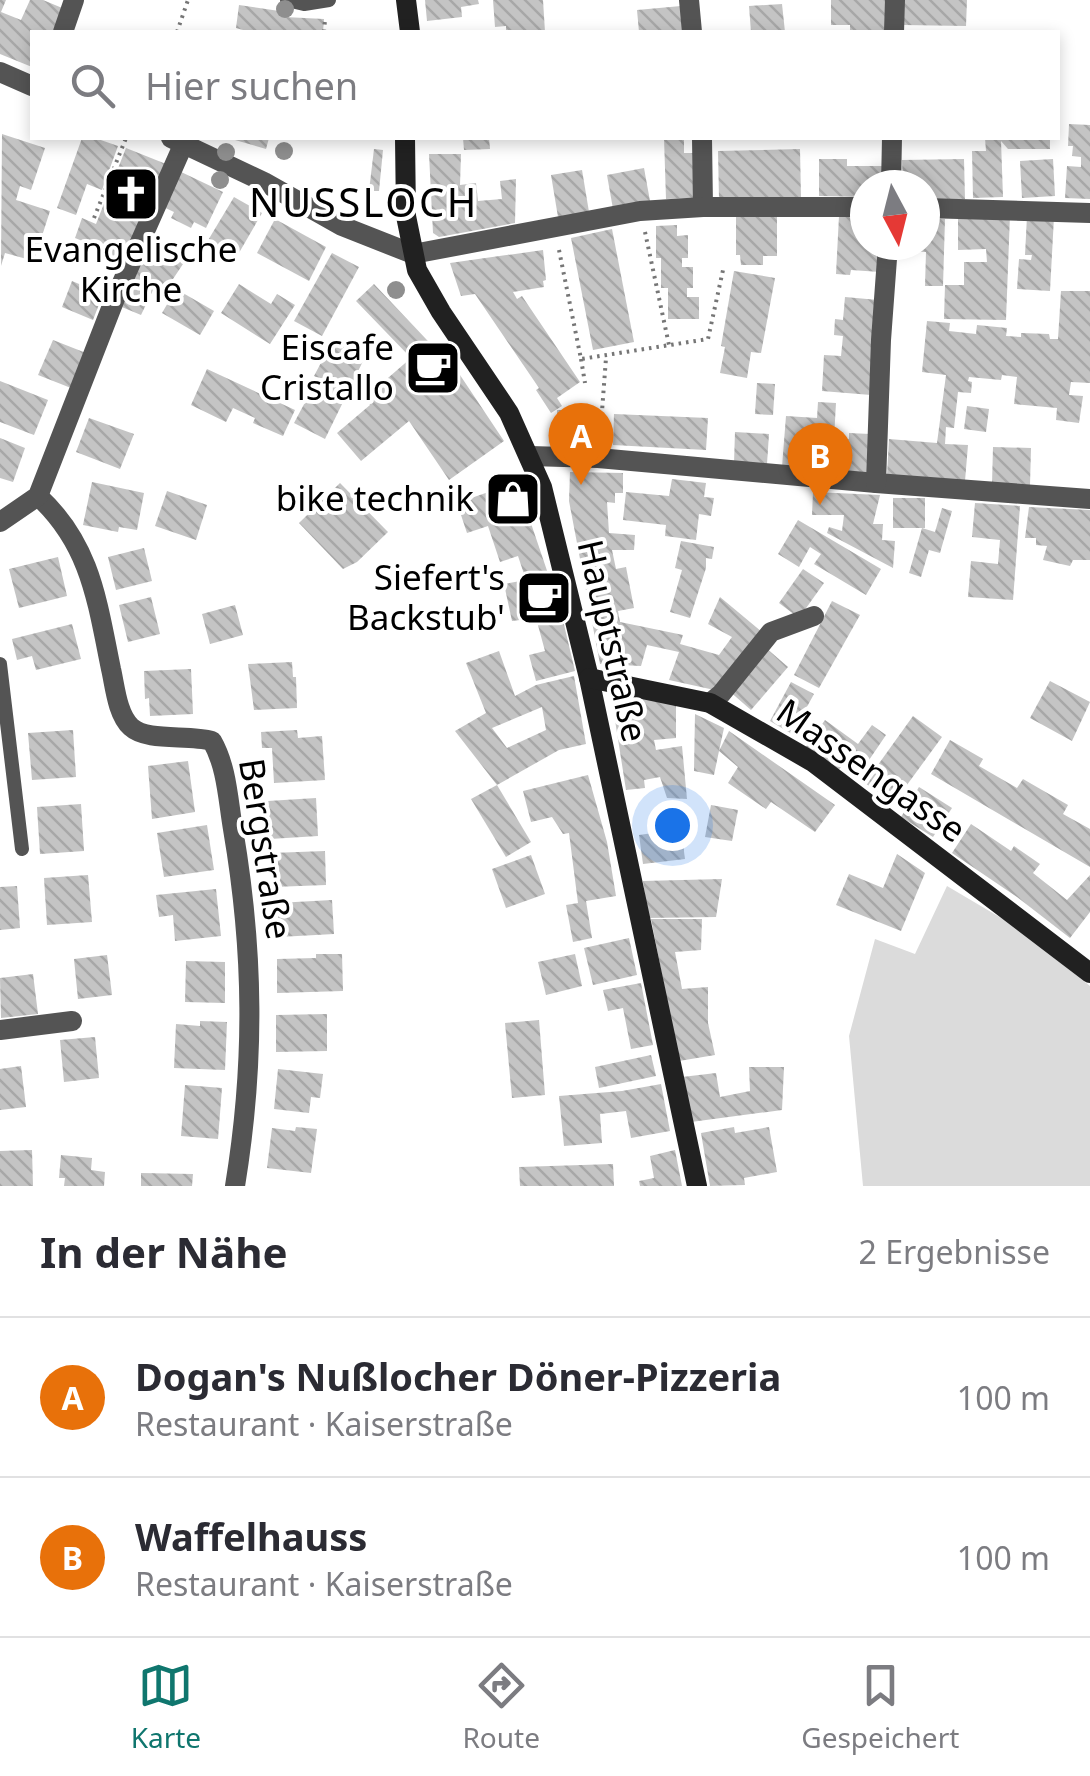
<!DOCTYPE html>
<html lang="de">
<head>
<meta charset="utf-8">
<style>
  body { margin:0; font-family:"Noto Sans",sans-serif; background:#f7f7f7; color:#2b2b33 }
  .compass { position:absolute; left:850px; top:170px; width:90px; height:90px; border-radius:50%; background:#fff; box-shadow:0 5px 15px #0003; rotate:173deg }
  .you { position:absolute; left:672px; top:825px; width:35px; height:35px; margin:-25px; border:8px solid #fff; border-radius:50%; background:#1a73e8; box-shadow:0 0 0 15px #1a73e833 }
  .badge { display:grid; place-items:center; width:65px; height:65px; border-radius:50%; background:#0f766e; color:#fff; font-size:32px; font-weight:700 }
  .pin { position:absolute; translate:-50% -82px; filter:drop-shadow(0 2px 5px #0008) }
  .pin::after { content:''; position:absolute; top:52px; width:35px; height:30px; background:inherit; clip-path:polygon(0 0,100% 0,50% 100%) }
  .list { margin:0; padding:0; list-style:none }
  h2 { display:flex; justify-content:space-between; align-items:center; height:130px; margin:0; padding:0 40px; font-size:42px }
  h2 small { font-size:32px; font-weight:400; color:#7c7c81 }
  .list li { display:grid; grid-template-columns:65px 1fr auto; gap:30px; align-items:center; box-sizing:border-box; height:160px; padding:0 40px; border-top:2px solid #e1e1e2 }
  .list b { display:block; font-size:38px; white-space:nowrap }
  .list p { margin:0; font-size:32px; white-space:nowrap; color:#7c7c81 }
  .list em { font-size:32px; font-style:normal; color:#7c7c81 }
  .icon { flex:none; width:55px; height:55px; fill:none; stroke:currentColor; stroke-width:2; stroke-linecap:round; stroke-linejoin:round }
  .map { position:relative; flex:none; width:1090px; height:1186px; overflow:hidden }
  .search { position:absolute; background:#fff; box-shadow:0 5px 15px #0003; left:30px; right:30px; top:30px; height:110px; display:flex; align-items:center; gap:25px; box-sizing:border-box; padding:0 35px; border-radius:0px; color:#7c7c81; font-size:38px }
  .sheet { height:450px; background:#fff }
  nav { display:flex; justify-content:space-around; align-items:center; box-sizing:border-box; height:140px; border-top:2px solid #e1e1e2; background:#fff; font-size:28px; color:#7c7c81 }
  nav a { display:grid; justify-items:center; gap:5px }
  nav .on { color:#0f766e }
  .map>svg:first-child { display:block }
  .green { fill:#dbdbdb }
  .building { fill:url(#building-back-hatch); fill-rule:evenodd }
  .lines { fill:none; stroke-linecap:round; stroke-linejoin:round }
  .path { stroke:#767676; stroke-width:4; stroke-dasharray:2.5 5; stroke-linecap:butt }
  .service { stroke:#545454; stroke-width:14 }
  .minor { stroke:#545454; stroke-width:20 }
  .tertiary { stroke:#545454; stroke-width:20 }
  .secondary { stroke:#212121; stroke-width:20 }
  .tree { fill:#8e8e8e }
  .labels { text-anchor:middle; stroke-width:8; stroke-linejoin:round; paint-order:stroke }
  .poi-label { font-size:35px; fill:#000; stroke:#fff; text-anchor:end }
  .street-label { font-size:35px; fill:#000; stroke:#fff }
  .quarter-label { font-size:40px; letter-spacing:2.5px; fill:#000; stroke:#fff }
</style>
</head>
<body>
<div class="map">
<svg width="1090" height="1186" viewBox="0 0 1090 1186">
  <defs>
    <pattern id="building-back-hatch" width="6" height="6" patternUnits="userSpaceOnUse" patternTransform="scale(2.5)"><rect width="6" height="6" fill="#c4c4c4"/><path d="M-1 5l2 2M0 0l6 6M5-1l2 2" fill="none" stroke="#a7a7a7"/></pattern>
  </defs>
  <rect width="100%" height="100%" fill="#fff"/>
  <polygon class="green" points="947,886 1013,925 1090,986 1090,1186 863,1186 849,1036 875,939 915,954"/>
  <g class="building">
    <polygon points="0,0 6,0 1,12 21,20 30,0 43,0 67,10 58,32 32,32 32,67 0,54"/>
    <polygon points="425,0 478,0 479,4 461,7 462,17 427,21"/>
    <polygon points="493,0 543,0 545,32 506,32 506,26 495,27"/>
    <polygon points="831,0 886,0 886,32 850,32 850,25 831,25"/>
    <polygon points="903,0 967,0 966,26 903,25"/>
    <polygon points="782,4 785,32 751,32 749,6"/>
    <polygon points="239,5 286,12 285,17 324,19 323,32 250,32 236,28"/>
    <polygon points="681,6 683,32 639,32 637,10"/>
    <polygon points="1069,124 1090,125 1090,199 1065,198 1067,166 1081,167 1081,157 1072,156 1073,146 1068,146"/>
    <polygon points="2,134 45,148 31,190 20,186 16,200 50,211 34,261 5,253 1,266"/>
    <polygon points="82,138 95,138 118,146 102,190 87,184 76,215 57,208"/>
    <polygon points="228,138 269,138 266,149"/>
    <polygon points="463,138 489,138 490,149 464,150"/>
    <polygon points="664,138 684,138 684,153 694,153 696,198 666,199"/>
    <polygon points="985,138 1050,138 1050,149 1008,149 1001,141 1003,197 973,198 972,151 986,151"/>
    <polygon points="126,148 166,164 131,254 113,263 99,258 95,246 75,238 82,218 96,224"/>
    <polygon points="374,149 383,150 379,191 369,191"/>
    <polygon points="800,149 801,198 719,199 718,151"/>
    <polygon points="429,154 461,154 460,185 476,183 478,201 502,199 500,181 516,179 515,223 439,237 433,233"/>
    <polygon points="819,159 847,159 847,166 883,166 883,185 865,185 865,197 819,196"/>
    <polygon points="964,159 965,199 925,200 925,185 903,185 902,160"/>
    <polygon points="1053,159 1055,196 1022,198 1020,161"/>
    <polygon points="644,168 650,201 613,209 607,175"/>
    <polygon points="177,170 223,192 206,228 194,222 191,228 171,218 174,212 159,205"/>
    <polygon points="582,170 589,212 558,217 551,175"/>
    <polygon points="234,197 262,213 232,265 204,247"/>
    <polygon points="1010,215 1006,320 944,319 945,285 964,285 964,262 987,262 986,249 958,250 958,216"/>
    <polygon points="777,216 777,256 763,256 763,265 741,265 740,255 736,255 736,217"/>
    <polygon points="839,216 865,218 865,245 881,245 880,272 851,270 850,275 836,274"/>
    <polygon points="1027,216 1054,217 1050,291 1017,289 1019,259 1031,260 1032,255 1025,255"/>
    <polygon points="925,218 945,219 943,286 925,286 926,252 901,251 901,245 925,245"/>
    <polygon points="275,219 326,247 309,281 257,253"/>
    <polygon points="677,225 677,236 688,235 688,258 682,258 682,267 693,267 693,288 687,288 687,297 699,297 699,319 668,319 668,288 661,288 661,258 656,258 656,226"/>
    <polygon points="612,229 634,342 593,350 571,238"/>
    <polygon points="148,238 185,261 167,288 157,282 141,315 117,305"/>
    <polygon points="543,250 546,280 543,281 544,287 513,292 517,299 522,296 580,382 557,398 562,406 551,413 536,390 539,388 475,294 461,296 450,263"/>
    <polygon points="332,253 359,267 322,336 294,321"/>
    <polygon points="734,271 775,278 761,353 751,352 747,378 720,373 725,347 721,346"/>
    <polygon points="72,281 103,294 93,320 62,307"/>
    <polygon points="239,284 271,304 277,294 295,305 270,344 221,313"/>
    <polygon points="374,284 460,375 504,441 449,480 409,421 361,461 337,433 370,405 366,397 411,358 356,301"/>
    <polygon points="176,289 214,311 200,335 162,313"/>
    <polygon points="1061,291 1090,291 1090,383 1071,382 1069,395 1083,396 1079,423 1056,420 1057,408 1014,404 1017,377 1002,375 1001,380 969,377 968,381 972,382 971,393 958,392 954,428 946,427 945,444 968,445 965,481 887,475 889,439 937,443 946,375 922,372 927,321 950,323 949,331 976,334 977,325 1007,328 1006,336 1021,337 1021,333 1049,334 1050,339 1058,339"/>
    <polygon points="845,297 878,300 871,395 822,391 824,355 841,356 843,336 834,335 835,319 843,320"/>
    <polygon points="53,340 86,353 71,388 38,375"/>
    <polygon points="333,340 365,357 325,439 294,423 318,378 314,376"/>
    <polygon points="207,369 295,410 283,436 253,423 255,418 233,408 226,422 191,405"/>
    <polygon points="0,381 48,400 34,435 0,422"/>
    <polygon points="757,383 775,384 773,415 755,414"/>
    <polygon points="818,402 836,403 834,438 849,439 849,433 870,434 867,473 782,467 786,416 817,418"/>
    <polygon points="967,406 989,409 986,432 964,429"/>
    <polygon points="557,410 591,411 590,441 557,440"/>
    <polygon points="614,414 708,418 706,450 613,445"/>
    <polygon points="89,418 134,434 120,469 76,452"/>
    <polygon points="735,432 769,434 767,464 734,463"/>
    <polygon points="0,438 25,448 13,482 0,478"/>
    <polygon points="993,447 1031,448 1030,485 992,484"/>
    <polygon points="570,472 623,473 623,493 615,493 615,503 607,502 609,533 635,535 634,550 612,550 616,569 626,567 634,608 618,611 620,622 683,635 680,644 719,655 732,637 708,624 720,597 762,632 719,691 669,680 679,652 647,645 641,666 600,664 569,501"/>
    <polygon points="672,479 706,483 704,497 714,498 711,516 699,514 696,540 665,536 666,525 623,520 626,492 669,496"/>
    <polygon points="92,482 144,493 137,530 119,527 118,532 83,525"/>
    <polygon points="517,482 561,612 575,671 536,681 529,655 545,651 536,618 512,621 504,584 526,580 518,556 500,562 488,526 467,533 457,503"/>
    <polygon points="340,483 388,532 357,562 343,569 299,523"/>
    <polygon points="167,491 207,505 196,540 155,526"/>
    <polygon points="813,492 880,495 873,524 883,524 882,540 895,541 893,568 827,533 829,527 842,531 844,515 812,515"/>
    <rect x="893" y="498" width="32" height="30"/>
    <polygon points="975,503 1020,506 1013,600 968,597 971,561 998,564 1000,540 972,537"/>
    <polygon points="1029,507 1090,510 1090,560 1073,560 1070,566 1043,560 1047,546 1036,545 1036,538 1025,538"/>
    <polygon points="942,508 952,511 940,553 929,550 921,577 909,573 922,528 935,532"/>
    <polygon points="798,520 881,569 866,595 814,564 821,554 810,547 799,567 778,554"/>
    <polygon points="681,541 714,547 712,559 706,558 706,568 690,618 670,612 682,570 675,568"/>
    <polygon points="144,548 152,581 116,590 108,557"/>
    <polygon points="58,557 67,596 19,608 9,569"/>
    <polygon points="803,569 824,583 799,618 779,603"/>
    <polygon points="151,597 160,634 128,642 119,605"/>
    <polygon points="832,601 860,615 819,688 794,675"/>
    <polygon points="235,605 243,635 210,644 202,614"/>
    <polygon points="72,624 81,659 36,670 32,656 17,660 12,639"/>
    <polygon points="765,647 788,667 751,710 728,690"/>
    <path d="M499 651 515 696 536 685 574 676 586 744 559 750 497 785 455 731 486 713 466 663ZM542 707 546 730 507 748 492 728Z"/>
    <polygon points="292,662 293,677 296,677 297,708 254,710 248,664"/>
    <polygon points="191,669 193,714 150,716 149,698 145,699 144,671"/>
    <polygon points="1050,681 1090,702 1072,741 1030,718"/>
    <polygon points="791,682 814,694 792,734 770,721"/>
    <polygon points="646,697 676,704 676,738 654,740 656,750 682,746 687,799 667,798 660,777 644,780 645,788 626,790 612,701"/>
    <polygon points="695,714 724,728 719,751 729,731 835,805 815,832 771,802 766,809 728,783 738,767 719,751 714,775 694,771"/>
    <polygon points="913,716 942,737 893,804 865,783"/>
    <polygon points="825,720 858,744 872,725 886,735 867,763 852,752 838,771 805,748"/>
    <polygon points="73,730 76,777 32,780 28,733"/>
    <polygon points="297,730 298,738 322,736 325,780 274,783 272,748 262,748 261,732"/>
    <polygon points="950,740 983,759 979,766 1017,788 1023,779 1068,805 1063,814 1090,829 1090,867 931,774"/>
    <polygon points="188,761 195,812 152,819 148,766"/>
    <polygon points="588,775 607,842 616,896 586,901 592,938 573,942 566,905 578,903 569,833 563,834 552,817 531,822 523,791"/>
    <polygon points="497,785 531,842 506,857 471,799"/>
    <polygon points="919,787 952,808 933,837 901,817"/>
    <polygon points="316,798 318,836 270,839 268,801"/>
    <polygon points="81,804 84,851 40,854 37,807"/>
    <polygon points="711,805 738,810 732,841 705,837"/>
    <polygon points="971,824 1011,851 1014,846 1040,864 1033,873 1067,900 1090,875 1090,912 1070,938 1017,897 952,853"/>
    <polygon points="207,825 214,870 164,877 157,833"/>
    <polygon points="681,829 685,859 643,864 639,835"/>
    <polygon points="325,851 326,885 273,887 271,853"/>
    <polygon points="897,854 925,873 901,931 836,905 849,874 883,888"/>
    <polygon points="531,855 545,894 506,908 492,869"/>
    <polygon points="88,875 92,922 47,925 44,878"/>
    <polygon points="722,879 716,917 648,918 643,881"/>
    <polygon points="17,886 20,928 0,930 0,887"/>
    <polygon points="216,889 221,936 175,941 173,915 159,917 156,895"/>
    <polygon points="332,900 334,934 279,937 277,903"/>
    <polygon points="651,919 702,919 701,950 675,952 682,989 708,987 708,1023 715,1055 679,1061"/>
    <polygon points="629,938 637,975 593,985 584,948"/>
    <polygon points="316,954 342,954 343,991 277,993 277,959 316,958"/>
    <polygon points="575,954 582,986 546,995 538,962"/>
    <polygon points="107,955 112,995 78,999 74,959"/>
    <polygon points="186,961 225,962 225,1003 185,1002"/>
    <polygon points="33,974 38,1014 1,1018 0,978"/>
    <polygon points="641,983 653,1045 631,1049 623,1008 608,1011 603,990"/>
    <polygon points="327,1014 327,1051 276,1052 276,1015"/>
    <polygon points="539,1020 545,1095 512,1098 505,1023"/>
    <polygon points="200,1021 227,1022 225,1070 174,1068 176,1024 200,1026"/>
    <polygon points="95,1037 99,1078 64,1082 60,1040"/>
    <polygon points="651,1055 656,1076 599,1088 595,1067"/>
    <polygon points="21,1066 26,1107 0,1110 0,1069"/>
    <polygon points="749,1067 784,1067 782,1110 691,1122 682,1077 716,1073 720,1097 750,1091"/>
    <polygon points="278,1069 323,1074 320,1098 311,1097 309,1113 274,1109"/>
    <polygon points="661,1084 670,1131 631,1138 626,1111 600,1114 602,1143 564,1146 559,1096 622,1091"/>
    <polygon points="185,1085 222,1088 218,1139 181,1136"/>
    <polygon points="296,1127 317,1129 311,1173 267,1168 272,1128 295,1131"/>
    <polygon points="734,1127 735,1133 769,1127 777,1172 744,1178 745,1185 710,1186 701,1133"/>
    <polygon points="32,1150 33,1186 0,1186 0,1151"/>
    <polygon points="675,1150 682,1186 640,1186 639,1181 654,1178 650,1156"/>
    <polygon points="61,1155 92,1158 91,1170 105,1172 104,1186 64,1186 65,1178 59,1178"/>
    <polygon points="613,1164 614,1186 520,1186 519,1167"/>
    <polygon points="141,1173 193,1174 192,1186 141,1186"/>
  </g>
  <g class="lines">
    <g class="path">
      <polyline points="177,32 188,0"/>
      <polyline points="324,32 325,20"/>
      <polyline points="94,218 126,138"/>
      <polyline points="645,232 669,345"/>
      <polyline points="559,250 581,359 708,339 723,270"/>
      <polyline points="581,359 585,383"/>
      <polyline points="600,438 606,358"/>
    </g>
    <g class="service">
      <polyline points="287,0 304,4 329,0"/>
      <polyline points="0,664 22,849"/>
    </g>
    <g class="minor">
      <polyline points="689,0 692,32"/>
      <polyline points="63,32 74,0"/>
      <polyline points="894,32 895,0"/>
      <polyline points="702,138 703,207"/>
      <polyline points="891,185 892,138"/>
      <polyline points="925,208 1090,213"/>
      <polyline points="413,254 640,211 703,207 865,207"/>
      <polyline points="530,456 598,458 876,483 1090,499"/>
      <polyline points="876,483 881,340 888,245"/>
      <path d="M38 496C91 545 97 601 111 669 115 686 117 714 131 727 147 742 189 734 212 741 227 767 228 800 233 829 254 952 255 1064 235 1186"/>
      <polyline points="0,522 38,496 114,301 184,143"/>
      <polyline points="710,703 721,694 771,632 814,616"/>
      <polyline points="0,1030 72,1021"/>
    </g>
    <g class="tertiary">
      <polyline points="0,72 32,86"/>
      <polyline points="171,138 264,182 342,226 413,254"/>
    </g>
    <g class="secondary">
      <polyline points="406,0 410,32"/>
      <polyline points="405,138 406,216 417,270 441,312 509,413 542,487 589,678 697,1186"/>
      <polyline points="589,678 710,703 813,762 1090,973"/>
    </g>
  </g>
  <g class="tree">
    <circle cx="285" cy="9" r="9"/>
    <circle cx="284" cy="151" r="9"/>
    <circle cx="226" cy="152" r="9"/>
    <circle cx="220" cy="180" r="9"/>
    <circle cx="396" cy="290" r="9"/>
  </g>
  <defs>
    <g id="church-square" transform="scale(2.875)"><rect x="-9" y="-9" width="18" height="18" rx="4" fill="#000" stroke="#fff"/><path d="M-1.2-6h2.4v3.5h3.3v2.4h-3.3V6h-2.4V-.1h-3.3v-2.4h3.3Z" fill="#fff"/></g>
    <g id="cafe-square" transform="scale(2.875)"><rect x="-9" y="-9" width="18" height="18" rx="4" fill="#000" stroke="#fff"/><path d="M-5.5-4.5H6V0H3Q3 3.5 0 3.5H-2.5Q-5.5 3.5-5.5 0ZM3-3.2v2h1.7v-2ZM-6 4.5H4V6H-6Z" fill="#fff"/></g>
    <g id="shop-square" transform="scale(2.875)"><rect x="-9" y="-9" width="18" height="18" rx="4" fill="#000" stroke="#fff"/><path d="M-5-2.5h2.3a2.7 3.5 0 0 1 5.4 0H5L5.5 6h-11ZM-1.5-2.5h3a1.5 2.3 0 0 0-3 0Z" fill="#fff"/></g>
  </defs>
  <g fill-rule="evenodd">
    <use href="#church-square" x="131" y="194"/>
    <use href="#cafe-square" x="433" y="368"/>
    <use href="#shop-square" x="513" y="499"/>
    <use href="#cafe-square" x="544" y="598"/>
  </g>
  <g class="labels">
    <g class="poi-label">
      <text x="131" y="262" text-anchor="middle">Evangelische<tspan x="131" dy="40">Kirche</tspan></text>
      <text x="394" y="360">Eiscafe<tspan x="394" dy="40">Cristallo</tspan></text>
      <text x="474" y="511">bike technik</text>
      <text x="505" y="590">Siefert's<tspan x="505" dy="40">Backstub'</tspan></text>
    </g>
    <g class="street-label">
      <text transform="translate(612 641) rotate(77)" y="12">Hauptstraße</text>
      <text transform="translate(871 771) rotate(35)" y="12">Massengasse</text>
      <text transform="translate(265 849) rotate(81)" y="12">Bergstraße</text>
    </g>
    <g class="quarter-label">
      <text x="364" y="217">NUSSLOCH</text>
    </g>
  </g>
</svg>
<svg class="compass" viewBox="-18 -18 36 36"><path d="M0-13l5 13h-10z" fill="#e53935"/><path d="M0 13l5-13h-10z" fill="#7c7c81"/></svg>
<div class="you"></div>
<div class="pin badge" style="left:581px;top:485px;background:#e8710a">A</div>
<div class="pin badge" style="left:820px;top:505px;background:#e8710a">B</div>
<div class="search"><svg class="icon" aria-label="search" viewBox="0 0 24 24"><circle cx="10" cy="10" r="6"/><path d="M15 15l6 6"/></svg>Hier suchen</div>
</div>
<section class="sheet">
<h2>In der Nähe<small>2 Ergebnisse</small></h2>
<ul class="list">
<li><span class="badge" style="background:#e8710a">A</span><div><b>Dogan's Nußlocher Döner-Pizzeria</b><p>Restaurant · Kaiserstraße</p></div><em>100 m</em></li>
<li><span class="badge" style="background:#e8710a">B</span><div><b>Waffelhauss</b><p>Restaurant · Kaiserstraße</p></div><em>100 m</em></li>
</ul>
</section>
<nav>
<a class="on"><svg class="icon" aria-label="map" viewBox="0 0 24 24"><path d="M3 6l6-2 6 2 6-2v14l-6 2-6-2-6 2zM9 4v14M15 6v14"/></svg>Karte</a>
<a><svg class="icon" aria-label="directions" viewBox="0 0 24 24"><path d="M12 3l9 9-9 9-9-9zM9 14v-3h6M13 9l2 2-2 2"/></svg>Route</a>
<a><svg class="icon" aria-label="saved" viewBox="0 0 24 24"><path d="M7 4h10v16l-5-4-5 4z"/></svg>Gespeichert</a>
</nav>
</body>
</html>
